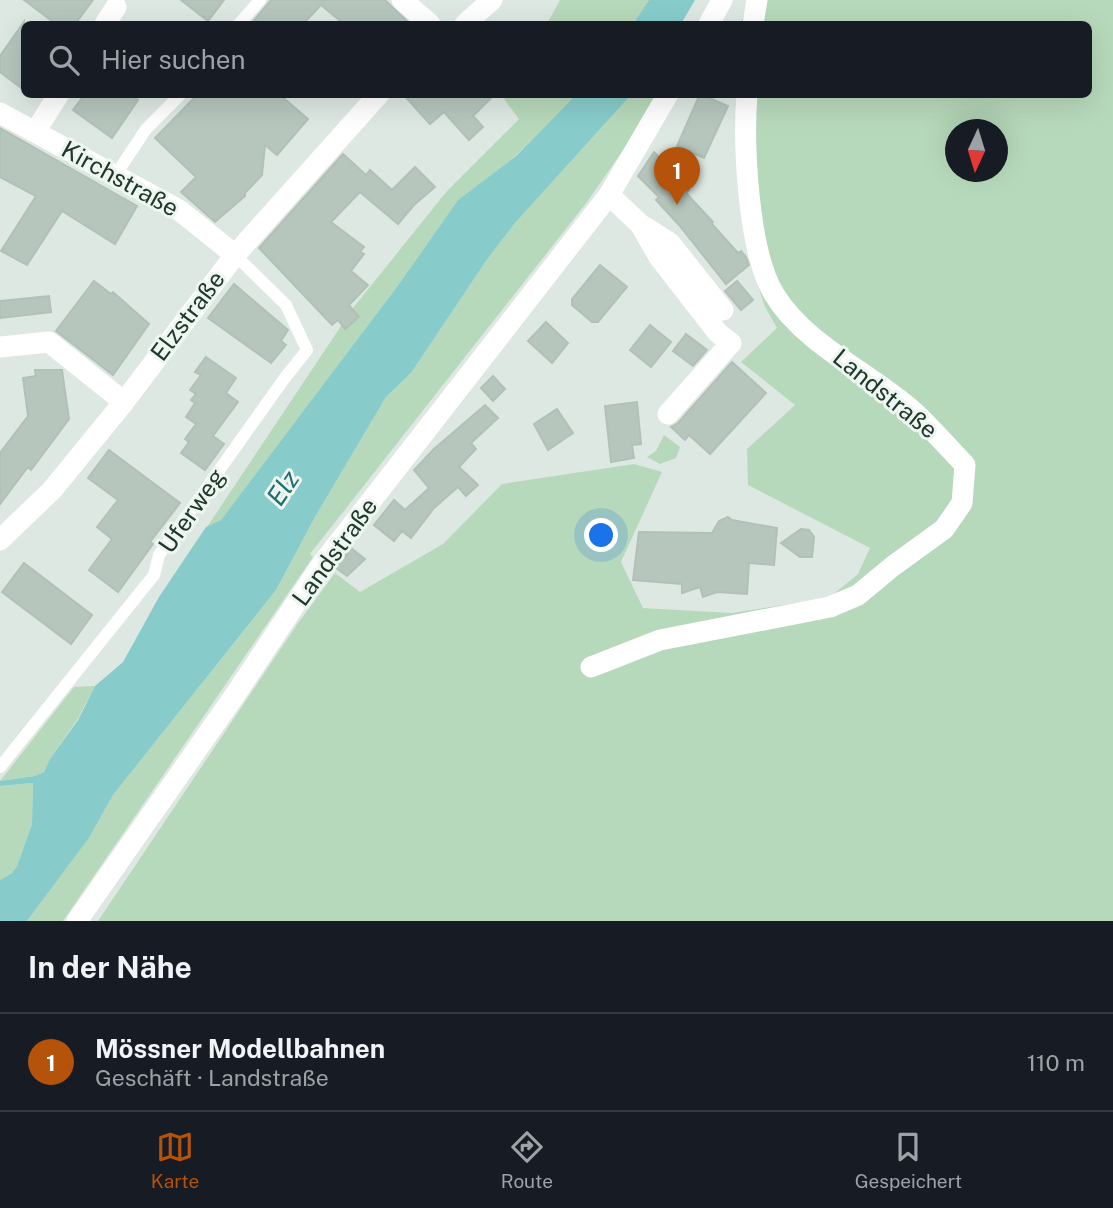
<!DOCTYPE html>
<html lang="de">
<head>
<meta charset="utf-8">
<style>
  body { margin:0; font-family:"Public Sans",sans-serif; background:#20242c; color:#f1f3f6 }
  .compass { position:absolute; left:945px; top:119px; width:63px; height:63px; border-radius:50%; background:#171b24; box-shadow:0 7px 28px #0002; rotate:184deg }
  .you { position:absolute; left:602px; top:536px; width:24px; height:24px; margin:-18px; border:5px solid #fff; border-radius:50%; background:#1a73e8; box-shadow:0 0 0 10px #1a73e833 }
  .badge { display:grid; place-items:center; width:46px; height:46px; border-radius:50%; background:#b45309; color:#fff; font-size:23px; font-weight:700 }
  .pin { position:absolute; translate:-50% -58px; filter:drop-shadow(0 2px 4px #0008) }
  .pin::after { content:''; position:absolute; top:37px; width:24px; height:21px; background:inherit; clip-path:polygon(0 0,100% 0,50% 100%) }
  .list { margin:0; padding:0; list-style:none }
  h2 { display:flex; justify-content:space-between; align-items:center; height:91px; margin:0; padding:0 28px; font-size:30px }
  h2 small { font-size:23px; font-weight:400; color:#9ea1a6 }
  .list li { display:grid; grid-template-columns:46px 1fr auto; gap:21px; align-items:center; box-sizing:border-box; height:98px; padding:0 28px; border-top:2px solid #363941 }
  .list b { display:block; font-size:26px; white-space:nowrap }
  .list p { margin:0; font-size:23px; white-space:nowrap; color:#9ea1a6 }
  .list em { font-size:23px; font-style:normal; color:#9ea1a6 }
  .icon { flex:none; width:38px; height:38px; fill:none; stroke:currentColor; stroke-width:2; stroke-linecap:round; stroke-linejoin:round }
  .map { position:relative; flex:none; width:1113px; height:921px; overflow:hidden }
  .search { position:absolute; background:#171b24; box-shadow:0 7px 28px #0002; left:21px; right:21px; top:21px; height:77px; display:flex; align-items:center; gap:18px; box-sizing:border-box; padding:0 24px; border-radius:10px; color:#9ea1a6; font-size:26px }
  .sheet { height:189px; background:#171b24 }
  nav { display:flex; justify-content:space-around; align-items:center; box-sizing:border-box; height:98px; border-top:2px solid #363941; background:#171b24; font-size:19px; color:#9ea1a6 }
  nav a { display:grid; justify-items:center; gap:4px }
  nav .on { color:#b45309 }
  .map>svg:first-child { display:block }
  .green { fill:#b7d9bb; fill-rule:evenodd }
  .water { fill:#87cccb }
  .building { fill:#b6c6bd; stroke:#b1c1b8; stroke-width:2 }
  .lines { fill:none; stroke-linecap:round; stroke-linejoin:round }
  .service { stroke:#fff; stroke-width:12 }
  .minor { stroke:#fff; stroke-width:21 }
  .tertiary { stroke:#fff; stroke-width:21 }
  .labels { text-anchor:middle; stroke-width:6; stroke-linejoin:round; paint-order:stroke }
  .street-label { font-size:24px; fill:#20372d; stroke:#eef6f0 }
  .water-label { font-size:26px; font-style:italic; fill:#1e6f6f; stroke:#eef6f0 }
</style>
</head>
<body>
<div class="map">
<svg width="1113" height="921" viewBox="0 0 1113 921">
  <rect width="100%" height="100%" fill="#dee8e2"/>
  <g class="green">
    <polygon points="560,0 649,0 633,24 547,24"/>
    <path d="M749 0H1113V921H98L296 626 335 573 360 592 443 544 502 484 634 464 662 472 621 562 643 608 732 613 829 598 858 574 870 548 748 485 747 449 795 405 741 362 777 328 764 305 758 285 741 95 1088 94V24H741ZM956 130H998V172H956Z"/>
    <polygon points="507,95 577,95 510,161 458,200 399,284 221,520 207,527 353,308 447,191 519,119 504,99"/>
    <polygon points="631,95 656,95 635,133 587,202 310,554 313,557 63,921 27,921 89,838 113,795 276,590 315,517 386,397 411,373 486,261 515,223"/>
    <polygon points="664,435 680,447 676,458 660,464 647,457 656,451"/>
    <polygon points="95,686 77,720 50,759 44,772 35,776 0,781 74,687"/>
    <polygon points="33,783 32,824 17,866 12,873 0,880 0,786"/>
  </g>
  <g class="water">
    <polygon points="649,0 695,0 681,24 633,24"/>
    <polygon points="577,94 631,95 515,223 486,261 411,373 386,397 315,517 276,590 113,795 89,838 27,921 0,921 0,880 12,873 17,866 32,824 33,783 0,786 0,781 35,776 44,772 50,759 78,720 95,686 123,662 159,597 206,527 221,520 399,284 458,200 515,157"/>
  </g>
  <g class="building">
    <polygon points="24,0 93,0 75,24 56,24"/>
    <polygon points="181,0 224,0 208,21"/>
    <polygon points="271,0 385,0 410,24 344,24 321,5 303,24 251,24"/>
    <polygon points="24,22 24,90 0,72 0,56"/>
    <polygon points="85,94 130,94 138,100 112,138 73,110"/>
    <polygon points="198,94 279,94 308,119 277,155 265,145 262,175 245,193 245,196 215,222 181,192 196,177 155,138"/>
    <polygon points="403,94 495,94 473,116 483,127 469,140 444,112 430,124"/>
    <polygon points="700,94 728,106 704,158 677,146"/>
    <polygon points="0,128 137,206 115,244 62,211 27,265 1,251 36,196 0,177"/>
    <polygon points="654,152 689,190 686,193 713,222 711,223 738,253 741,251 746,257 749,265 726,284 679,225 656,200 659,197 638,176"/>
    <polygon points="343,154 366,175 370,170 392,190 415,167 435,187 414,205 398,224 360,192 331,222 364,247 360,252 364,254 351,271 368,285 349,305 359,317 345,329 338,320 332,325 259,248"/>
    <polygon points="600,265 627,287 598,322 592,322 572,305 572,299"/>
    <polygon points="94,281 111,294 113,292 149,324 113,375 56,331"/>
    <polygon points="737,281 753,300 741,310 725,291"/>
    <polygon points="234,284 288,330 281,341 286,345 271,363 208,318"/>
    <polygon points="49,296 51,312 0,318 0,301"/>
    <polygon points="546,322 568,343 552,363 528,341"/>
    <polygon points="650,325 671,342 651,367 630,350"/>
    <polygon points="686,334 707,350 693,366 673,351"/>
    <polygon points="206,357 236,378 226,393 238,402 213,436 224,444 205,470 181,453 189,442 185,439 196,424 186,417 195,403 191,400 196,394 190,390 201,375 195,372"/>
    <polygon points="732,362 766,393 710,454 689,435 685,440 671,427 678,423"/>
    <polygon points="35,370 62,370 69,419 31,470 28,467 0,504 0,453 28,416 23,378 36,376"/>
    <polygon points="493,376 505,389 493,401 481,388"/>
    <polygon points="637,402 641,444 632,445 634,458 611,462 605,406"/>
    <polygon points="485,405 498,418 471,443 476,449 459,467 478,485 466,496 458,487 434,508 411,538 402,531 394,541 374,525 394,500 405,510 429,488 414,470 434,449"/>
    <polygon points="557,409 573,433 548,450 534,424"/>
    <polygon points="109,450 180,503 150,542 153,544 118,592 89,570 112,539 97,527 118,500 88,478"/>
    <polygon points="728,517 732,520 777,528 774,565 749,563 747,594 717,592 703,597 700,587 682,593 682,584 633,580 639,532 712,533 719,521"/>
    <polygon points="801,529 809,530 814,537 812,557 800,557 781,543"/>
    <polygon points="351,548 365,559 347,576 336,568"/>
    <polygon points="24,563 92,615 71,644 2,592"/>
  </g>
  <g class="lines">
    <g class="service">
      <polyline points="239,24 260,0"/>
      <polyline points="115,176 146,129 181,94"/>
      <polyline points="0,767 154,575 159,555 284,379 307,350 286,305 235,255"/>
    </g>
    <g class="minor">
      <polyline points="402,0 430,24"/>
      <polyline points="105,24 116,7"/>
      <polyline points="465,24 492,0"/>
      <polyline points="753,24 757,0"/>
      <polyline points="0,113 179,210 235,255"/>
      <polyline points="35,132 59,94"/>
      <polyline points="609,195 640,224 659,257 718,333 731,343 668,414"/>
      <polyline points="645,227 670,243 723,310"/>
      <polyline points="0,347 49,342 124,402"/>
      <polyline points="0,540 52,490 124,402 235,255 379,94"/>
      <path d="M591 667 660 640 830 607 858 595 893 566 944 529 962 503 965 465C948 447 931 428 913 411 870 373 804 344 774 294 748 251 743 145 747 94"/>
    </g>
    <g class="tertiary">
      <polyline points="709,24 722,0"/>
      <polyline points="77,921 235,695 322,564 609,195 668,94"/>
    </g>
  </g>
  <g class="labels">
    <g class="street-label">
      <text transform="translate(120 179) rotate(29)" y="8">Kirchstraße</text>
      <text transform="translate(188 316) rotate(-53)" y="8">Elzstraße</text>
      <text transform="translate(885 394) rotate(39)" y="8">Landstraße</text>
      <text transform="translate(192 511) rotate(-55)" y="8">Uferweg</text>
      <text transform="translate(335 552) rotate(-54)" y="8">Landstraße</text>
    </g>
    <g class="water-label">
      <text transform="translate(283 488) rotate(-56)" y="9">Elz</text>
    </g>
  </g>
</svg>
<svg class="compass" viewBox="-18 -18 36 36"><path d="M0-13l5 13h-10z" fill="#e53935"/><path d="M0 13l5-13h-10z" fill="#9ea1a6"/></svg>
<div class="you"></div>
<div class="pin badge" style="left:677px;top:205px">1</div>
<div class="search"><svg class="icon" aria-label="search" viewBox="0 0 24 24"><circle cx="10" cy="10" r="6"/><path d="M15 15l6 6"/></svg>Hier suchen</div>
</div>
<section class="sheet">
<h2>In der Nähe<small></small></h2>
<ul class="list">
<li><span class="badge">1</span><div><b>Mössner Modellbahnen</b><p>Geschäft · Landstraße</p></div><em>110 m</em></li>
</ul>
</section>
<nav>
<a class="on"><svg class="icon" aria-label="map" viewBox="0 0 24 24"><path d="M3 6l6-2 6 2 6-2v14l-6 2-6-2-6 2zM9 4v14M15 6v14"/></svg>Karte</a>
<a><svg class="icon" aria-label="directions" viewBox="0 0 24 24"><path d="M12 3l9 9-9 9-9-9zM9 14v-3h6M13 9l2 2-2 2"/></svg>Route</a>
<a><svg class="icon" aria-label="saved" viewBox="0 0 24 24"><path d="M7 4h10v16l-5-4-5 4z"/></svg>Gespeichert</a>
</nav>
</body>
</html>
